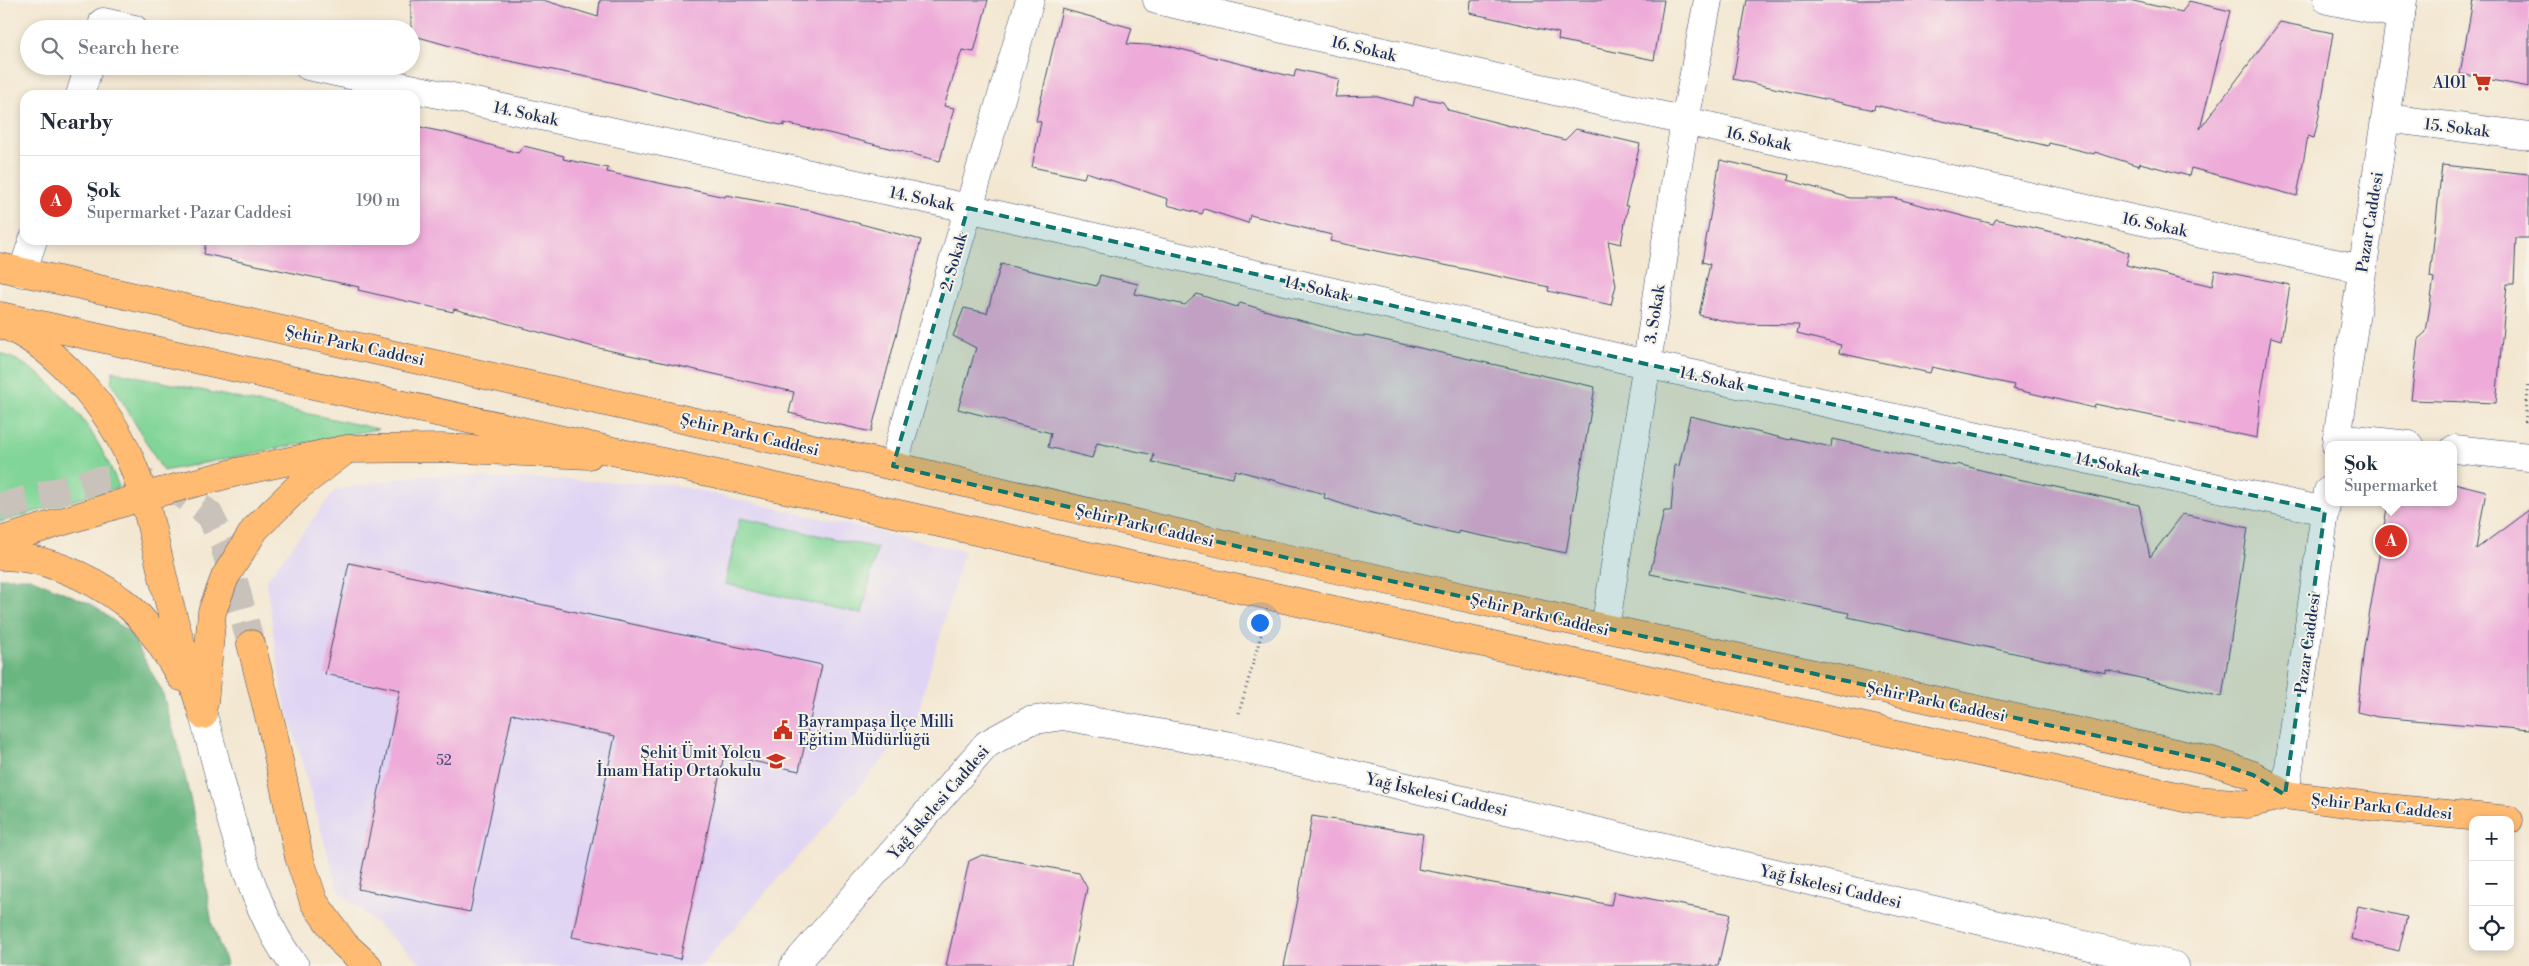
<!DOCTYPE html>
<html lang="en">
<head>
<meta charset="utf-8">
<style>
  body { margin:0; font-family:"Libre Bodoni",serif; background:#f6f6f7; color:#1f2937 }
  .controls { position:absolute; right:15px; bottom:15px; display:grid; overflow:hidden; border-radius:10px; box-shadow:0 2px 8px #0003 }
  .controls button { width:45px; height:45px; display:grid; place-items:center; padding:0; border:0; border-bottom:1px solid #e0e1e3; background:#fff; color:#1f2937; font:25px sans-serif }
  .you { position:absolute; left:1259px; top:622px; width:18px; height:18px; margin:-12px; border:4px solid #fff; border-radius:50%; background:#1a73e8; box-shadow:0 0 0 8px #1a73e833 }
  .badge { display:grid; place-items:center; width:32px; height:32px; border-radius:50%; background:#d93025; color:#fff; font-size:16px; font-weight:700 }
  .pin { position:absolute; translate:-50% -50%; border:2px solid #fff; box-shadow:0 1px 5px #0006 }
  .popup { position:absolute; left:2325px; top:441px; width:132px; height:65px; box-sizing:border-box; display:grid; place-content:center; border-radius:10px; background:#fff; filter:drop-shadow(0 1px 4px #0005); font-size:16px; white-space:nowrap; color:#747a83 }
  .popup b { font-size:19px; color:#1f2937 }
  .popup::after { content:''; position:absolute; left:50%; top:100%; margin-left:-10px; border:10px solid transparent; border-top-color:#fff }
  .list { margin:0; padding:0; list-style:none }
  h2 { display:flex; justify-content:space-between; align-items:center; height:65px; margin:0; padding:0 20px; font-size:21px }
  h2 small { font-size:16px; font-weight:400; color:#747a83 }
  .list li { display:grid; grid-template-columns:32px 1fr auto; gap:15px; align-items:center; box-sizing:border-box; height:90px; padding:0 20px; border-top:1px solid #e0e1e3 }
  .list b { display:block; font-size:19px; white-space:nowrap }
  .list p { margin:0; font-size:16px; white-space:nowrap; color:#747a83 }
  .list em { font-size:16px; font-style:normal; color:#747a83 }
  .icon { flex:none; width:28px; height:28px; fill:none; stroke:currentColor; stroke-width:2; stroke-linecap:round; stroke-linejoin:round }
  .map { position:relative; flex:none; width:2529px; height:966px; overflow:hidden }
  .search { position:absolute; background:#fff; box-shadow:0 2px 8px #0003; left:20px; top:20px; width:400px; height:55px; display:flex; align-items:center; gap:12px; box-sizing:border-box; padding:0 18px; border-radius:28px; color:#747a83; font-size:19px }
  .panel { position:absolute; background:#fff; box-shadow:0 2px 8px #0003; left:20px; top:90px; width:400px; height:155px; border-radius:15px }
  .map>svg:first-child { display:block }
  .built { fill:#e0d4f4 }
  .green { fill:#82d598; stroke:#4e827b }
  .forest { fill:#69b680; stroke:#42726f }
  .building { fill:#eeabd9 }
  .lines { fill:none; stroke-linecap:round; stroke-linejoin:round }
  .major-tunnel { stroke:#c8c2ba; stroke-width:28; stroke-dasharray:28 14; stroke-linecap:butt }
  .minor-casing { stroke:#3b4b6f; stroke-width:29 }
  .major-casing { stroke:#3b4b6f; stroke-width:29 }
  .path { stroke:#3b4b6f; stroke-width:3; stroke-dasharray:1 4; stroke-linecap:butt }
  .minor { stroke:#fff; stroke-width:28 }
  .major { stroke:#ffbb71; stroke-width:28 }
  .marked { fill:#0f766e; fill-opacity:0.2; stroke:#0f766e; stroke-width:4; stroke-dasharray:10 6; stroke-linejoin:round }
  .labels { text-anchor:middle; stroke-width:4; stroke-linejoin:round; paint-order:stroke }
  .number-label { font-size:14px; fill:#504e7d }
  .street-label { font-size:16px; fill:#1b2f5e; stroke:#f7f3e8 }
  .poi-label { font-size:16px; fill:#1b2f5e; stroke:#f7f3e8; text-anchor:end }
</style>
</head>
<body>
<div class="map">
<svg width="2529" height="966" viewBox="0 0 2529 966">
  <rect width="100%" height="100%" fill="#f7f3e8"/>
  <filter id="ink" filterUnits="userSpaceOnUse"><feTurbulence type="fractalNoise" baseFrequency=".02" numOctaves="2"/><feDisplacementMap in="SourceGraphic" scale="10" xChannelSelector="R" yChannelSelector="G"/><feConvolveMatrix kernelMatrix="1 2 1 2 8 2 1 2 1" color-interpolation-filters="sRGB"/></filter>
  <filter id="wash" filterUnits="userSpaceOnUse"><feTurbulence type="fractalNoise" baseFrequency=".0096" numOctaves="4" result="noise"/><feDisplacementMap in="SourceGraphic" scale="20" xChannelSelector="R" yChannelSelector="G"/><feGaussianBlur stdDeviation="1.12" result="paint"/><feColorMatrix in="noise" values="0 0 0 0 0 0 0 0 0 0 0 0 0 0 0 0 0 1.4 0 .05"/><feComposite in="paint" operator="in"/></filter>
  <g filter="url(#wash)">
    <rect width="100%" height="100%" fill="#f3e7d1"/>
    <polygon class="built" points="421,475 669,484 964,551 915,723 701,966 424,966 338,890 281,688 266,581 335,490"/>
    <g class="green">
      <path d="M0 353C57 373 98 433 119 487L0 522Z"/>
      <polygon points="113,371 378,429 163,471 111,382"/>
      <polygon points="740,518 877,548 862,614 725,584"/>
    </g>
    <polygon class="forest" points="0,578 30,578 91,604 130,633 162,691 181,758 196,825 212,924 227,966 0,966"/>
    <g id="blocks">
      <g class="building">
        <polygon points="411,0 543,0 598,17 600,0 988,0 974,52 962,50 944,106 954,108 940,161 837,135 784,123 784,126 611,82 490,57 411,35"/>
        <polygon points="1471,0 1664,0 1654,60 1558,40 1559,33 1470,13"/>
        <polygon points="1747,0 2129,0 2182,12 2189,1 2230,11 2200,129 2280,22 2333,33 2319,116 2314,138 2308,136 2297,196 2191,168 2189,176 2140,163 2139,166 2095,152 2094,154 2049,143 2048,146 1875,105 1874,110 1733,79"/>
        <polygon points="2473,0 2529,0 2529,87 2460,74"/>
        <polygon points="1062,9 1132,28 1127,44 1168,46 1294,77 1296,69 1339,79 1335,97 1374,96 1413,106 1415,97 1443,102 1448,110 1565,140 1576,129 1640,144 1625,206 1628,206 1621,244 1608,241 1616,285 1611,305 1548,291 1549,287 1330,241 1332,235 1250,215 1248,223 1204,209 1202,214 1167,205 1168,199 1086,172 1084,178 1032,167 1041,122 1036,121"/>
        <polygon points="415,126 448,133 518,153 524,146 564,156 563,159 608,168 607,172 725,197 726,195 812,211 921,240 871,432 789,413 794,392 590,346 454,309 453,312 358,290 359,287 204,254 206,240 415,240"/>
        <polygon points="1720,160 1789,175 1788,180 1850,198 1894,198 1993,224 1996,219 2108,245 2129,253 2126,265 2212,286 2215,270 2290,285 2281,340 2271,337 2261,394 2257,438 2095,404 2094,408 2013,389 2014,385 1932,367 1930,373 1839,353 1841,345 1797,334 1799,325 1738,324 1699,315 1710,264 1702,262"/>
        <polygon points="2442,165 2529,174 2529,238 2516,238 2514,284 2507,284 2496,403 2411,400 2418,339 2426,332 2434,278 2430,277"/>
        <polygon points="1001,264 1097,286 1100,275 1138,284 1135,294 1185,305 1197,294 1237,307 1240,303 1355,336 1366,336 1595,387 1566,553 1458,531 1458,534 1360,510 1324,498 1325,494 1235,470 1233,478 1152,462 1154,455 1097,443 1092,458 1048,447 1051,433 958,409 976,348 953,336 964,308 987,313"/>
        <polygon points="1690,416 1790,440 1791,438 1831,447 1832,439 1956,466 1957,464 2009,477 2139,505 2150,557 2183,514 2248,528 2222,697 2106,670 2106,673 1848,617 1849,613 1650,574 1664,511 1671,511 1675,465 1679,466"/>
        <polygon points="2454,483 2486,491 2476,549 2529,510 2529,730 2378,717 2357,712 2364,647 2388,502 2454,502"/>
        <polygon points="349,563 822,665 799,771 724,755 680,959 572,937 615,736 512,714 470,912 358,889 400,690 325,674"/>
        <polygon points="1312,816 1423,834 1418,869 1611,905 1614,892 1730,914 1718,966 1284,966 1297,904"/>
        <polygon points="982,855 1079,873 1087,888 1071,966 946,966 969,861"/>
        <polygon points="2358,906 2407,917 2399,951 2351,939"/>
      </g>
    </g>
  </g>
  <g filter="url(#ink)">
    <use href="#blocks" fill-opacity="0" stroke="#3b4b6f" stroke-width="1"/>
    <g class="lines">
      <polyline class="major-tunnel" points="0,507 95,481 131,478 182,494 209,514 224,545 251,644"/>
      <g class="minor-casing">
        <g id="minor">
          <polyline points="1157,0 1685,121 2362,269"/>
          <polyline points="2328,0 2401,15"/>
          <polyline points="103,22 134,29"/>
          <polyline points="308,66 968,208 1646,364 2325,511"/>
          <polyline points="80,95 89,66"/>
          <polyline points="2386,118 2529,136"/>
          <polyline points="22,273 33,240"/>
          <polyline points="2337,437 2409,445"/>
          <polyline points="2336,445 2403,0"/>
          <polyline points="2454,449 2529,457"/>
          <polyline points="893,466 1030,0"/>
          <polyline points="1605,629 1685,121 1708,0"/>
          <path d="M203 715C225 791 246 905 295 966"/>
          <polyline points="2285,795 2328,491"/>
          <polyline points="794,966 987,744 1029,721 1063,716 1231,746 2175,966"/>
        </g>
      </g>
      <g class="major-casing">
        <g id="major">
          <polyline points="0,267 893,466 1280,557 2212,761 2253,775 2285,795"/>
          <path d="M0 316C733 472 1463 638 2194 800L2248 804 2285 795 2377 807 2509 820"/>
          <path d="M3 325C27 334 50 352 68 370 141 441 145 506 168 598 178 638 191 676 203 715"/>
          <polyline points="0,541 145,496 237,472 347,449 441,448 589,455"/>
          <path d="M0 556C42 556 89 576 122 601 147 619 165 651 181 677"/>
          <polyline points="251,644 273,732 299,857 314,902 344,944 368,966"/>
          <polyline points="204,703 212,612 225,577 255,529 300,485 342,453"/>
        </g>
      </g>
      <g class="path">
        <polyline points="2525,422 2529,383"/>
        <polyline points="1239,713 1263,628"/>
      </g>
      <use href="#minor" class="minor"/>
      <use href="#major" class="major"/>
    </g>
  </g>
  <path class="marked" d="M968 208 1646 364 2325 511 2285 795 2253 775 2212 761 1309 563 893 466Z"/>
  <defs>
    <g id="supermarket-bare" transform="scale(1.5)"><path d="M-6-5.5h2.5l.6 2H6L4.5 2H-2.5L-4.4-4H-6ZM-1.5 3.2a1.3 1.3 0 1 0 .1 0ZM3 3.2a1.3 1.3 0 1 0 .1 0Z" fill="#c8321e" stroke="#f7f3e8" stroke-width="2.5" paint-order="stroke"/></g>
    <g id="civic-bare" transform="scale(1.5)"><path d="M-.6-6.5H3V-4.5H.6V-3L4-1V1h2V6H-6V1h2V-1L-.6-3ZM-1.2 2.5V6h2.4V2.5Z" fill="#c8321e" stroke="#f7f3e8" stroke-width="2.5" paint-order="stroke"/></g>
    <g id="school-bare" transform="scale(1.5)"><path d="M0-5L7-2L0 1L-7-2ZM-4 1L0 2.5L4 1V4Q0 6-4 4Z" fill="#c8321e" stroke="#f7f3e8" stroke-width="2.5" paint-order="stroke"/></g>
  </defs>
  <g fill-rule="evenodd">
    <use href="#supermarket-bare" x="2482" y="82"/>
    <use href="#civic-bare" x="783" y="730"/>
    <use href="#school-bare" x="776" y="761"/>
  </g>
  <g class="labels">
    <g class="number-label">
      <text x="444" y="765">52</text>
    </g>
    <g class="street-label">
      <text transform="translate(1364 48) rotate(13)" y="6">16. Sokak</text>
      <text transform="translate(526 113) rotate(12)" y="6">14. Sokak</text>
      <text transform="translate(2457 127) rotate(7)" y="6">15. Sokak</text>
      <text transform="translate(1759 138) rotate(12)" y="6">16. Sokak</text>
      <text transform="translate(922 198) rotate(12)" y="6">14. Sokak</text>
      <text transform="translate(2369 222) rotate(-81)" y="6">Pazar Caddesi</text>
      <text transform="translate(2155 224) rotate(12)" y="6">16. Sokak</text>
      <text transform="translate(953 262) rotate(-74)" y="6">2. Sokak</text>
      <text transform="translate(1317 288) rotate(13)" y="6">14. Sokak</text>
      <text transform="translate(1654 314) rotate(-81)" y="6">3. Sokak</text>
      <text transform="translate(355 345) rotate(12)" y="6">Şehir Parkı Caddesi</text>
      <text transform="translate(1712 378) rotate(12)" y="6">14. Sokak</text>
      <text transform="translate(750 434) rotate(13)" y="6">Şehir Parkı Caddesi</text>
      <text transform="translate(2108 464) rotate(12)" y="6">14. Sokak</text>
      <text transform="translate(1145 525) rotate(13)" y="6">Şehir Parkı Caddesi</text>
      <text transform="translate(1540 614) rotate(13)" y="6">Şehir Parkı Caddesi</text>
      <text transform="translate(2307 643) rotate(-82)" y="6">Pazar Caddesi</text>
      <text transform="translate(1936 701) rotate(12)" y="6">Şehir Parkı Caddesi</text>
      <text transform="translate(1437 794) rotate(13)" y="6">Yağ İskelesi Caddesi</text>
      <text transform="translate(938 802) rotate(-49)" y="6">Yağ İskelesi Caddesi</text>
      <text transform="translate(2382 806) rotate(6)" y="6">Şehir Parkı Caddesi</text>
      <text transform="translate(1831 886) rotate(13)" y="6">Yağ İskelesi Caddesi</text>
    </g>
    <g class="poi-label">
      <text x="2467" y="88">A101</text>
      <text x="798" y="727" text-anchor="start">Bayrampaşa İlçe Milli<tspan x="798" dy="18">Eğitim Müdürlüğü</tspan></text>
      <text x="761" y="758">Şehit Ümit Yolcu<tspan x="761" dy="18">İmam Hatip Ortaokulu</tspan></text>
    </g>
  </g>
</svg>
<div class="controls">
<button>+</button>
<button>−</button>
<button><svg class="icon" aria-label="locate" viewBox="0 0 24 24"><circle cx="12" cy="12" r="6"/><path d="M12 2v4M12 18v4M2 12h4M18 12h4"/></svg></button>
</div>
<div class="you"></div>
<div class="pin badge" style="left:2391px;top:541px">A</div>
<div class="popup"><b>Şok</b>Supermarket</div>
<div class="search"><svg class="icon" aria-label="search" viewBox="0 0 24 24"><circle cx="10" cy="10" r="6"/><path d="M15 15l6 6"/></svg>Search here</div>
<section class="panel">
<h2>Nearby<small></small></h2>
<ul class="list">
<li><span class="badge">A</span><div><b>Şok</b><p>Supermarket · Pazar Caddesi</p></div><em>190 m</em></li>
</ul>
</section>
</div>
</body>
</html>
